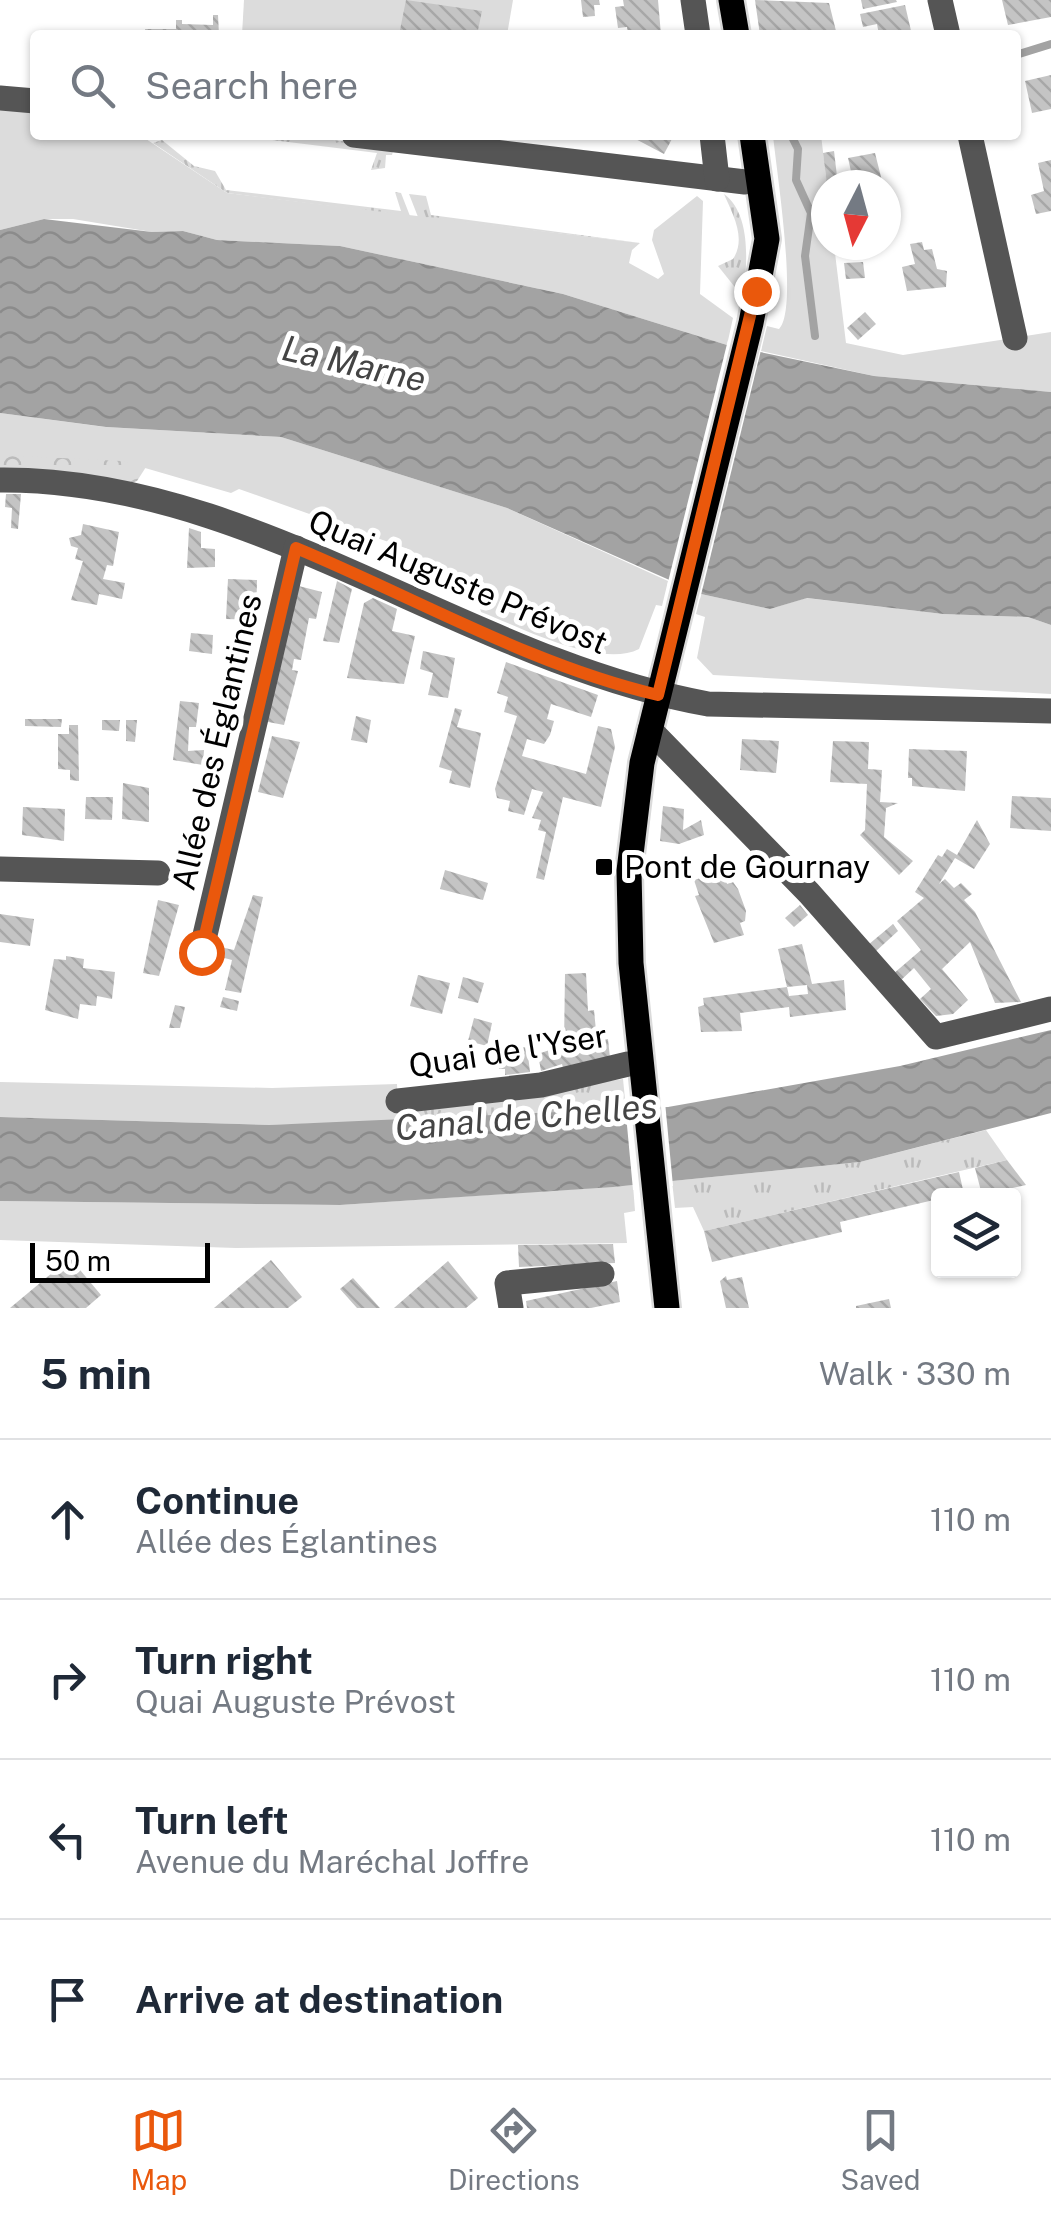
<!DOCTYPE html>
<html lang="en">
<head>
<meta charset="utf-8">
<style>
  body { margin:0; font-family:"Public Sans",sans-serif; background:#f2f2f3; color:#1f2937 }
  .controls { position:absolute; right:30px; bottom:30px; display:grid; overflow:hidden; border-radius:10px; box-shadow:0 2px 8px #0004 }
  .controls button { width:90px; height:90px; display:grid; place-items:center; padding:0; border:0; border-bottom:2px solid #e0e1e3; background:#fff; color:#1f2937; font:50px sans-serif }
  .compass { position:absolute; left:811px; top:170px; width:90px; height:90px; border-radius:50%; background:#fff; box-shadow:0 2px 8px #0004; rotate:186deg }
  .scale { position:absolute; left:30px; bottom:25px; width:180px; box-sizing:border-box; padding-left:10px; border:5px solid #000; border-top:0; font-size:28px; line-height:35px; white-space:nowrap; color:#000; -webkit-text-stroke:8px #fff; paint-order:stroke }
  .stop { position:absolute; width:30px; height:30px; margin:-22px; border:8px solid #ea580c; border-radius:50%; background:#fff }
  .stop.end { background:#ea580c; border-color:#fff; box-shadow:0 2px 10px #0008 }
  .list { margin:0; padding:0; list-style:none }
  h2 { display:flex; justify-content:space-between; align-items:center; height:130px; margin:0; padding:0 40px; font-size:42px }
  h2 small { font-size:32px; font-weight:400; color:#747a83 }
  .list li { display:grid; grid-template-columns:65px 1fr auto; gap:30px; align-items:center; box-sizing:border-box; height:160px; padding:0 40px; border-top:2px solid #e0e1e3 }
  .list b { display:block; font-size:38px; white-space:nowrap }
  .list p { margin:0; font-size:32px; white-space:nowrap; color:#747a83 }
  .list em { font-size:32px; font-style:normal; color:#747a83 }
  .icon { flex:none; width:55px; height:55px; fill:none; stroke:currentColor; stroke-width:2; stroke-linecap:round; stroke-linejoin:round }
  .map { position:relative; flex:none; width:1051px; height:1308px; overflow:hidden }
  .search { position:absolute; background:#fff; box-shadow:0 2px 8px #0004; left:30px; right:30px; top:30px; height:110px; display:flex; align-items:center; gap:25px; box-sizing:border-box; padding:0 35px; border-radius:10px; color:#747a83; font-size:38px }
  .sheet { height:770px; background:#fff }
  nav { display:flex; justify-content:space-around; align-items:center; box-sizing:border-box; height:140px; border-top:2px solid #e0e1e3; background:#fff; font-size:28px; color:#747a83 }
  nav a { display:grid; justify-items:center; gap:5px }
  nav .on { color:#ea580c }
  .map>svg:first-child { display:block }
  .grass { fill:url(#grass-tufts) }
  .forest { fill:url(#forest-crowns) }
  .green { fill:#dcdcdc }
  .water { fill:url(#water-waves) }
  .pier { fill:#fff }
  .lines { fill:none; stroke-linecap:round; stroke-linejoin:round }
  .stream { stroke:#a3a3a3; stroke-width:8 }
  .building { fill:url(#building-back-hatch) }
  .major-casing { stroke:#dbdbdb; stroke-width:30 }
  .minor { stroke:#555; stroke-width:25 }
  .major { stroke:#000; stroke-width:25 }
  .route { stroke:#ea580c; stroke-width:12 }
  .poi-dot { fill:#000; stroke:#fff; stroke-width:4 }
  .labels { text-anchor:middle; stroke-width:10; stroke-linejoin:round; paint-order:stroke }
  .street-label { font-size:32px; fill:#000; stroke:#fff }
  .poi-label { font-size:32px; fill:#000; stroke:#fff; text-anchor:start }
  .water-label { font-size:35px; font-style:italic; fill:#444; stroke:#fff }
</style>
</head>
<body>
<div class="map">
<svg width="1051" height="1308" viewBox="0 0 1051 1308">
  <defs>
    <pattern id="grass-tufts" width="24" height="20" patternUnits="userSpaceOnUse" patternTransform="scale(2.5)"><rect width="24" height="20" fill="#dcdcdc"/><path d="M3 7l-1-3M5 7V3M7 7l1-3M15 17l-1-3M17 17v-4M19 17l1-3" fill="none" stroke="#bbb"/></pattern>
    <pattern id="forest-crowns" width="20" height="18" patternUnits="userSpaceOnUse" patternTransform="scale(2.5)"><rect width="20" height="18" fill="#dcdcdc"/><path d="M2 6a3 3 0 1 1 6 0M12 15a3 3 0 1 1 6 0" fill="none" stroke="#bbb"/></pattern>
    <pattern id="water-waves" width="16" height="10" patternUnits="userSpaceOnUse" patternTransform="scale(2.5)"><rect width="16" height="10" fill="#a3a3a3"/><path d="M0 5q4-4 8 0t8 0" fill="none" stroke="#8b8b8b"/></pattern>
    <pattern id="building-back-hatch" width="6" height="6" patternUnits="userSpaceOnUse" patternTransform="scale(2.5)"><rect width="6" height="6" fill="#c4c4c4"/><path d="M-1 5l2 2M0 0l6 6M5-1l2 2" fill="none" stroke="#a7a7a7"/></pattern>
  </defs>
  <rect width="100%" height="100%" fill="#fff"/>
  <g class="grass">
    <polygon points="232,135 289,135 394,147 392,155 386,155 385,168 371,170 377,153"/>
    <polygon points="162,140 194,166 215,171 226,190 401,211 395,192 401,193 410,216 227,193 153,143"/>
    <polygon points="409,194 426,196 431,215 640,243 418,217"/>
    <path d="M724 194C755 217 746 277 741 311L738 291 718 266 733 259C747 238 732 213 724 194Z"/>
    <polygon points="623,1079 626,1109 399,1121 399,1111"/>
    <polygon points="986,1130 1007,1160 704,1231 693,1207 675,1208 672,1181 860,1162"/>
  </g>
  <polygon class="forest" points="0,425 144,460 146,467 137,481 126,485 0,473"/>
  <g class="green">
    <polygon points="244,0 513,0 507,35 242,35"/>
    <polygon points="0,105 35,107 35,135 140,135 227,193 640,243 632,250 629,263 658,279 664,274 652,240 654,230 697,196 703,201 700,294 733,318 727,345 563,294 340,246 217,240 183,231 152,232 73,219 44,219 0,230"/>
    <path d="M773 135H821L827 185 826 245H834L846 343 903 355 1051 332V392L874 376 761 351 767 326 779 329C799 310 776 168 773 135Z"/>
    <path d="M0 413 105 427 281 437 507 508 668 581 662 606 656 605 639 649C600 669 520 627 481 612L475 590 435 571 411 550 239 489 231 493 121 461 0 455Z"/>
    <polygon points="701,594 770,609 806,598 943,614 1028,617 1051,625 1051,694 713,675 697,658 705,617 696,614"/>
    <polygon points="0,1082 272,1088 397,1084 399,1121 269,1125 0,1117"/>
    <polygon points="633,1185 635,1211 624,1213 627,1243 236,1248 0,1240 0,1201 340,1205"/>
  </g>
  <g class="water">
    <polygon points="44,219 152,232 183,231 217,240 340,246 563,294 727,345 874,376 1051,392 1051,625 1028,617 943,614 807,598 770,609 701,594 507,508 281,437 106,427 0,413 0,230"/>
    <polygon points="1051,1030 1051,1113 860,1162 613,1187 340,1205 0,1201 0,1117 269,1125 668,1107 900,1066"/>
  </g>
  <g class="pier">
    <polygon points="728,340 762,346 700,599 667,586"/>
    <polygon points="665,1102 673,1186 633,1190 625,1104"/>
  </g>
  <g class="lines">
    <g class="stream">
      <polyline points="1016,55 1051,44"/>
      <polyline points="791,135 798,149 796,180 811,213 805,256 815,336"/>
    </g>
  </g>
  <g class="building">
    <polygon points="406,0 482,11 477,35 399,35"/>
    <polygon points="581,0 599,0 600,5 594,5 595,16 583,17"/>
    <polygon points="623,0 658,0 661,35 628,35 627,27 618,28 615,7 624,6"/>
    <polygon points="755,0 829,3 837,35 760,35"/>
    <polygon points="861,0 896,0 897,2 863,9"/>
    <polygon points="1002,0 1051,0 1051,17 1008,25"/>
    <polygon points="905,5 912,35 879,35 877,24 863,27 860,14"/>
    <polygon points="213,15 218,15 219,35 146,35 145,29 176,29 176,20 182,20 182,24 213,25"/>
    <polygon points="1051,75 1051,109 1032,113 1025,81"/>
    <polygon points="628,135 674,135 664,154"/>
    <polygon points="834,151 838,185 827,185 823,153"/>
    <polygon points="875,153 883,185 854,185 848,158"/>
    <polygon points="1051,160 1051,211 1036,214 1031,195 1044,191 1038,163"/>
    <polygon points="922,242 924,250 932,249 937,269 947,271 946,287 907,291 902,267 915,264 910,244"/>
    <polygon points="863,262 865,278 846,279 844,263"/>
    <polygon points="865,312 876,324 858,340 847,328"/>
    <polygon points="6,494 21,494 18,529 11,528 12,508 5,507"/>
    <polygon points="83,524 119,532 113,566 107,565 103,579 125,583 122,599 99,594 97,605 71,600 83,561 75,559 78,548 71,546 69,538 81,535"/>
    <polygon points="189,528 201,532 201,548 215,549 215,567 187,568"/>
    <polygon points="228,579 257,580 256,620 226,619"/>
    <polygon points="337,581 352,589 339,643 323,641"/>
    <polygon points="295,585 322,592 316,619 309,618 301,660 294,659 292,670 298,671 284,725 263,721"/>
    <polygon points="373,598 397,609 392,631 415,636 404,684 347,678 364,603"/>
    <polygon points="191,633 213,635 212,654 189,651"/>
    <polygon points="423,651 455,658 448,698 428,695 433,673 420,669"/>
    <polygon points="506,662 598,695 591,717 551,704 547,719 554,721 550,735 544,744 527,739 522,756 586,774 598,726 611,729 615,747 601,807 563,797 544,880 536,878 546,832 538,830 541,820 532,818 543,792 532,789 524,815 508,811 510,801 497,798 495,789 517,716 504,712 508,697 497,693"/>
    <polygon points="180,701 199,703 196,727 189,727 188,751 204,750 203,765 173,760"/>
    <polygon points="455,708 462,710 457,727 481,733 470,788 449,783 452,771 439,767"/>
    <polygon points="356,716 371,720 367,743 351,740"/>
    <polygon points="25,719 62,719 61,727 25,726"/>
    <polygon points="102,720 120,720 119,731 102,730"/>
    <polygon points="126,720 137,720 135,742 126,741"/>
    <polygon points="69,725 78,725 79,781 70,780 70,770 58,769 58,734 69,734"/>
    <polygon points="272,736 300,742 283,798 258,792"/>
    <polygon points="742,739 779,741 776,773 740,770"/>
    <polygon points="833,741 869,742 868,769 882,770 880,802 898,803 886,808 884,837 913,861 899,875 860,835 865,830 867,784 830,782"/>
    <polygon points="909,749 967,751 965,791 912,786 912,778 908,778"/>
    <polygon points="123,783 149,788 149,822 122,819"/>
    <polygon points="1012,796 1051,798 1051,831 1010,828"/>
    <polygon points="86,797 113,797 112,820 85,819"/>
    <polygon points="663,806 684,809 683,830 701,820 704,835 679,844 660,841"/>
    <polygon points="23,807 65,809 64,841 22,835"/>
    <polygon points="977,820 990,844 974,869 955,858 939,884 945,879 954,888 961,883 972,894 964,900 975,912 1021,1002 995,1003 970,942 942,969 968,1000 953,1014 936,1016 920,999 931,989 914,968 900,981 893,974 921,950 897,921 924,898 915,892 938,855 942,857 947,849 957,855"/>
    <polygon points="445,870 488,883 483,900 440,889"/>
    <polygon points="724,871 727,884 733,882 738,889 746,911 745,921 740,923 744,935 714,943 695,896 699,895 694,880"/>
    <polygon points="253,895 263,897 241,993 225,990 232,960 213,955 215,946 234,950"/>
    <polygon points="158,900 179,905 159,976 143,973"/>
    <polygon points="800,905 808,915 794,927 785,918"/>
    <polygon points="0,914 34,919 30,946 0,942"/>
    <polygon points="893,924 898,931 875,952 868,945"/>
    <polygon points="802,944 812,984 844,980 846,1010 790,1017 789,1007 740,1013 742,1031 701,1032 698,1007 704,1005 703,998 787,987 789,996 808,994 807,985 787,987 778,949"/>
    <polygon points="66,956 84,959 83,968 115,972 112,999 97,996 96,1006 80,1004 78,1019 45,1010 54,959 66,960"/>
    <polygon points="586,973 588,1011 594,1010 597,1041 608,1039 610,1058 564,1071 562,1064 541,1071 538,1054 564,1045 565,974"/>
    <polygon points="418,975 450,983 442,1014 410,1006"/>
    <polygon points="463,977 484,983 478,1003 458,998"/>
    <polygon points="223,997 239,1001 237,1011 220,1007"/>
    <polygon points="175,1005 185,1007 180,1028 169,1028"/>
    <polygon points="474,1018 492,1023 487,1046 468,1041"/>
    <polygon points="527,1047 530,1072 505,1075 505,1069 499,1069 497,1050"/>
    <polygon points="1007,1160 1026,1185 982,1195 975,1168"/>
    <polygon points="959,1172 964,1194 938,1196 938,1199 840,1222 842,1232 712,1262 704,1231"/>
    <polygon points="613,1244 615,1263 519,1267 518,1245"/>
    <polygon points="70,1258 101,1295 86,1308 10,1308"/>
    <polygon points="271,1260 302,1297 288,1308 214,1308"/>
    <polygon points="448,1261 478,1298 466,1308 394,1308"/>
    <polygon points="726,1276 727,1280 742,1277 749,1308 726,1308 720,1281"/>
    <polygon points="353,1278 380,1308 357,1308 340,1289"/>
    <polygon points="617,1281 620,1302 591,1308 527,1308 526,1301"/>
    <polygon points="889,1299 891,1308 856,1308 856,1306"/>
  </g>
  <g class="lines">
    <g class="major-casing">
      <g id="major">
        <polyline points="731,0 737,35"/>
        <polyline points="667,1308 631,963 629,871 642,763 751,323 767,239 752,135"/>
      </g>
    </g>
    <g class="minor">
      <polyline points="693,0 698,35"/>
      <polyline points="940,0 948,35"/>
      <polyline points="0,98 35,101"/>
      <polyline points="354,135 745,182"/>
      <polyline points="712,135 717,179"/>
      <polyline points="970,135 1015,338"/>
      <path d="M0 480C254 478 464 660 708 704L1051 711"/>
      <polyline points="650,730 809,893 936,1037 1051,1009"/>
      <polyline points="0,869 158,873"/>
      <polyline points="201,952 296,548"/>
      <polyline points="398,1101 541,1085 628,1064"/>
      <polyline points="511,1308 507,1283 602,1274"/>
    </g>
    <use href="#major" class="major"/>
  </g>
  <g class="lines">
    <path class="route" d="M201 952 296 548C416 598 531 665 658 695L756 291"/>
  </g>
  <rect class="poi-dot" x="594" y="857" width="20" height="20" rx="5"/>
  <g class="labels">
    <g class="street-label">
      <text transform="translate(458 582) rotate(23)" y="11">Quai Auguste Prévost</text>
      <text transform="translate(217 742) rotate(-77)" y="11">Allée des Églantines</text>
      <text transform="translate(508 1051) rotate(-9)" y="11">Quai de l'Yser</text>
    </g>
    <g class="poi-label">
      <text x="624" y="878">Pont de Gournay</text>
    </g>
    <g class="water-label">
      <text transform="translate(354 364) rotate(13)" y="12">La Marne</text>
      <text transform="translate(526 1117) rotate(-5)" y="12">Canal de Chelles</text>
    </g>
  </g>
</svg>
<div class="controls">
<button><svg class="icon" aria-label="layers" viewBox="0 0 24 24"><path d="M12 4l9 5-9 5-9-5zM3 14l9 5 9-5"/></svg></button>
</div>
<svg class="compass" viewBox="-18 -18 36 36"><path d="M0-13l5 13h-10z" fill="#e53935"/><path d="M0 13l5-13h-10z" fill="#747a83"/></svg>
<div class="scale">50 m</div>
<div class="stop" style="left:201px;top:952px"></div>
<div class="stop end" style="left:756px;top:291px"></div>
<div class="search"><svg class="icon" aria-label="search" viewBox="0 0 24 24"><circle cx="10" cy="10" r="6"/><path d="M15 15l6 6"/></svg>Search here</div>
</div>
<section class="sheet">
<h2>5 min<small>Walk · 330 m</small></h2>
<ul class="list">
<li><svg class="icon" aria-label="ahead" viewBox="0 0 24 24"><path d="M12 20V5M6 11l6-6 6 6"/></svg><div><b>Continue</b><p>Allée des Églantines</p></div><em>110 m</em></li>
<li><svg class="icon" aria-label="right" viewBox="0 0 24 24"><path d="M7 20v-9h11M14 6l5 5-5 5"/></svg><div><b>Turn right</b><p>Quai Auguste Prévost</p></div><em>110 m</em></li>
<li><svg class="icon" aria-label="left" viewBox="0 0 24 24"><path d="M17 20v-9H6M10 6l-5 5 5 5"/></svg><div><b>Turn left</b><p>Avenue du Maréchal Joffre</p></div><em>110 m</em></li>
<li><svg class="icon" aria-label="arrive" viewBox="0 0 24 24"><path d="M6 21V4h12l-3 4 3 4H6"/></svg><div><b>Arrive at destination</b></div></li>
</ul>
</section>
<nav>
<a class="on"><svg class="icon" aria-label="map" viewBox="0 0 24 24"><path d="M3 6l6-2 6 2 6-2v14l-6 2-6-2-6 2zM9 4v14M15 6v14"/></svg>Map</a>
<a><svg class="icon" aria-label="directions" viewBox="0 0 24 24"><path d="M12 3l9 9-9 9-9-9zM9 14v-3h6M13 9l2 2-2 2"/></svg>Directions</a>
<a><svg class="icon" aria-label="saved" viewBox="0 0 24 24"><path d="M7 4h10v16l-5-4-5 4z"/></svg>Saved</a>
</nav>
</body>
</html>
